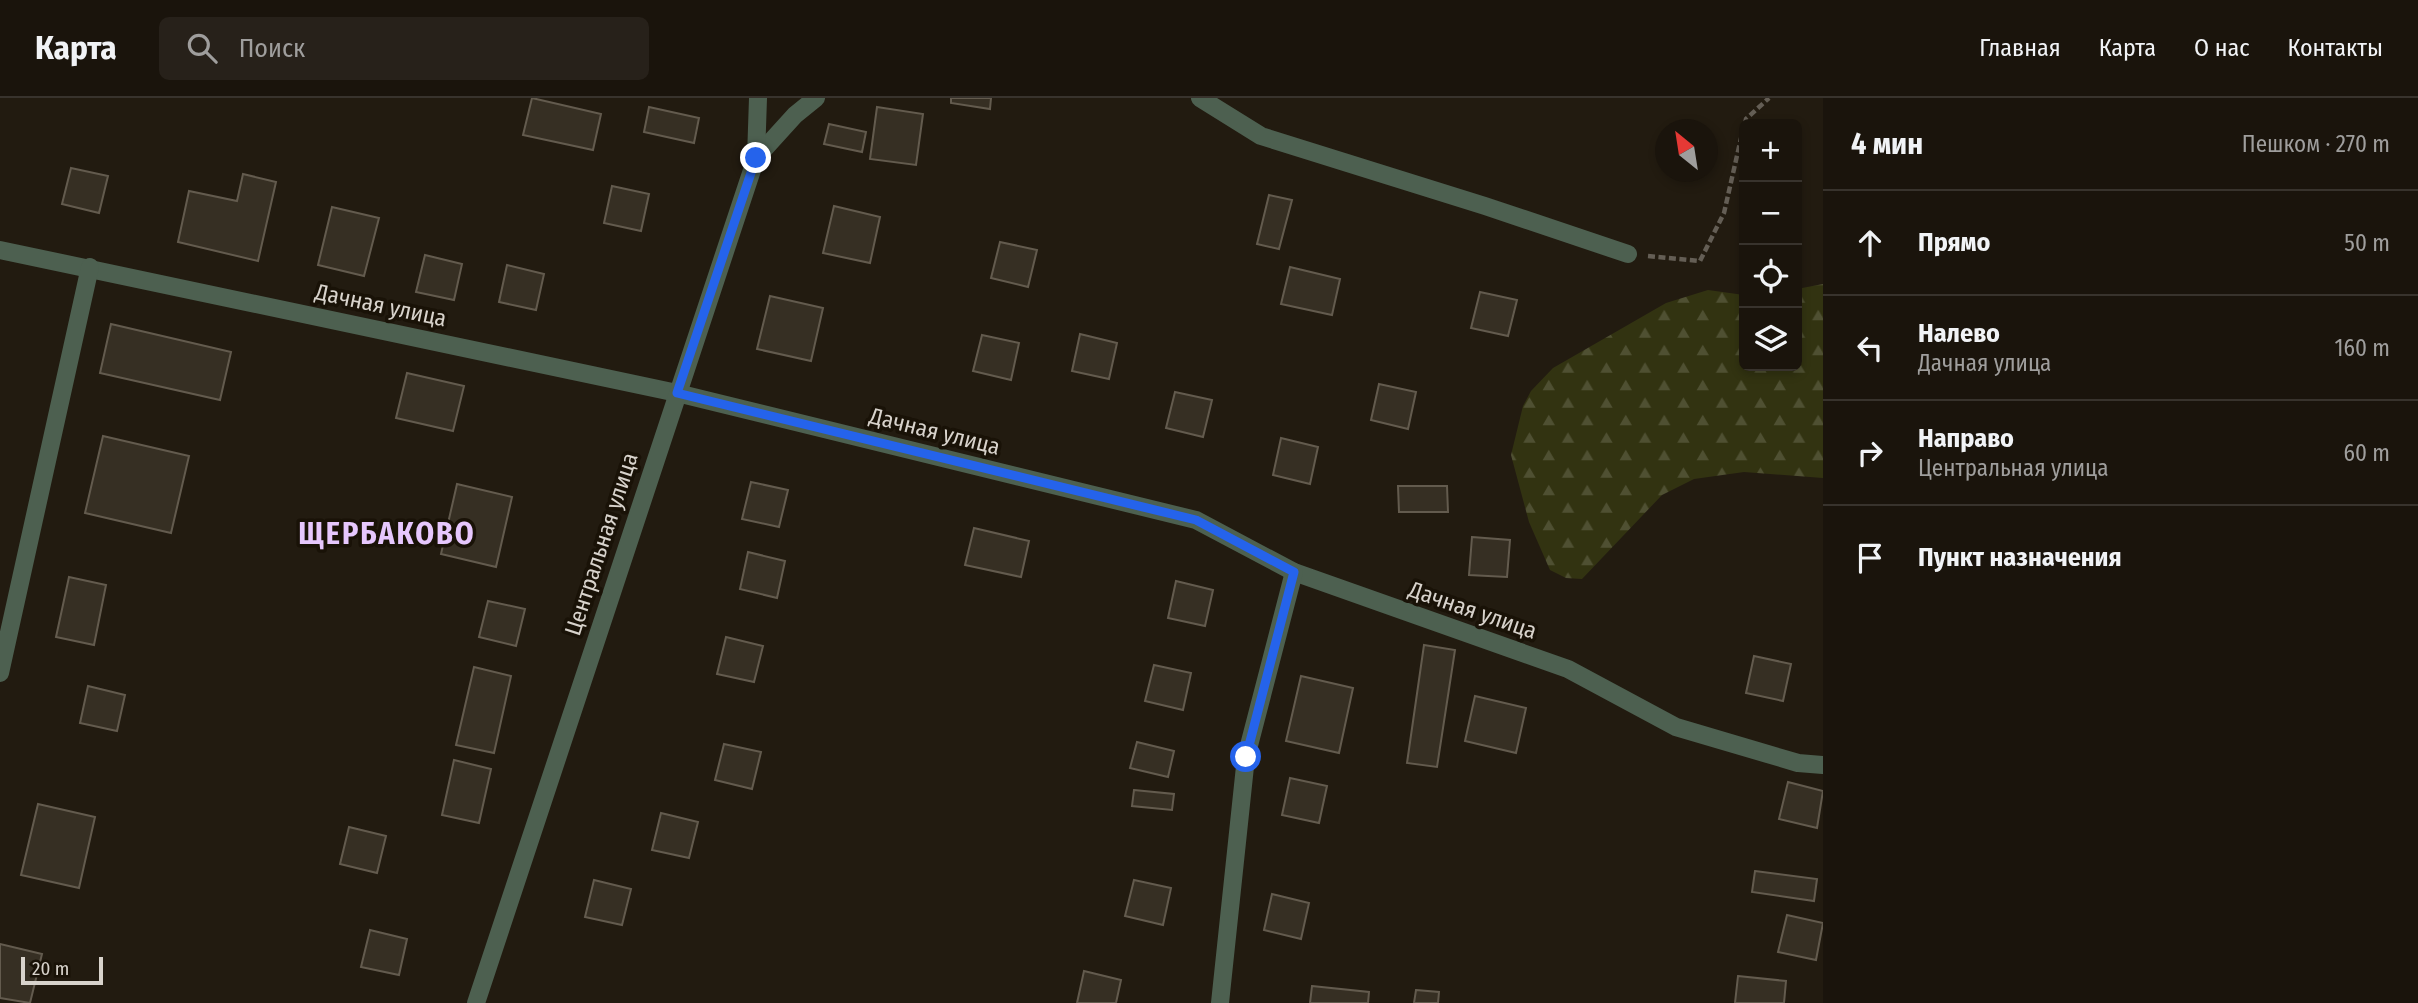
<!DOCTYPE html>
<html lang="ru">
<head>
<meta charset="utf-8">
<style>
  body { margin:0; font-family:"Fira Sans Condensed",sans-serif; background:#27211a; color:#f1f3f6 }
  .controls { position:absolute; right:21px; top:21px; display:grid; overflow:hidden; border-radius:10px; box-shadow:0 4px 10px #0003 }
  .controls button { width:63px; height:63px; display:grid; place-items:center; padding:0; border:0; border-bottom:2px solid #38332d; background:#1a140c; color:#f1f3f6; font:35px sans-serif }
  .compass { position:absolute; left:1655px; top:21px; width:63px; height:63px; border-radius:50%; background:#1a140c; box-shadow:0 4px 10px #0003; rotate:330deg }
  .scale { position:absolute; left:21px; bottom:18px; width:82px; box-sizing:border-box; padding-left:7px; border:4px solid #d8d3cc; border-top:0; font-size:19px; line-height:24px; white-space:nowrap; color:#d8d3cc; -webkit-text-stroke:5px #191207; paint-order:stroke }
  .stop { position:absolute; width:21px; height:21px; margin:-16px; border:5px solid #2563eb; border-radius:50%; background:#fff }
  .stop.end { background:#2563eb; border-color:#fff; box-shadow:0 2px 7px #0008 }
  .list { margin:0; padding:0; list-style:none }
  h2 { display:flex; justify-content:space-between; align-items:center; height:91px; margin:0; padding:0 28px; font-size:30px }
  h2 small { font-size:23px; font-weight:400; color:#9f9e9d }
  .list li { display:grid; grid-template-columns:46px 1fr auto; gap:21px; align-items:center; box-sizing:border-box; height:105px; padding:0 28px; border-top:2px solid #38332d }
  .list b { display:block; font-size:26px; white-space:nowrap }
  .list p { margin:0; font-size:23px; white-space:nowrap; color:#9f9e9d }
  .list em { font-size:23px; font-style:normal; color:#9f9e9d }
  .icon { flex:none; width:38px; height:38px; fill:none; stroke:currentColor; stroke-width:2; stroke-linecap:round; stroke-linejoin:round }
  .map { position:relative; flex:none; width:1823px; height:905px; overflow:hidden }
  header { display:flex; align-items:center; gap:42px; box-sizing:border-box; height:98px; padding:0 35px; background:#1a140c; border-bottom:2px solid #38332d }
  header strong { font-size:33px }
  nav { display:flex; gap:38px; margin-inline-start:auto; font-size:24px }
  .search { width:490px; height:63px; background:#27211a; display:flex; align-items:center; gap:18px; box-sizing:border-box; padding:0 24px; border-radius:10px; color:#9f9e9d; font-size:26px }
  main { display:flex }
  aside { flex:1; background:#1a140c }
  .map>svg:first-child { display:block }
  .forest { fill:url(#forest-firs) }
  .building { fill:#362f23; stroke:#635b4e; stroke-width:2 }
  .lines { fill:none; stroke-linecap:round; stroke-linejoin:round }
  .path { stroke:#645e55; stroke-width:4.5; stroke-dasharray:7 3.5; stroke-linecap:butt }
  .minor { stroke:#4d6050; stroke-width:18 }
  .route { stroke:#2563eb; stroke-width:9 }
  .labels { text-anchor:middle; stroke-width:7; stroke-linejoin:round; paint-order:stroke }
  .street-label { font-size:23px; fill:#d8d3cc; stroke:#191207 }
  .district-label { font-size:30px; font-weight:bold; letter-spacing:2px; fill:#e6c7fd; stroke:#191207 }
</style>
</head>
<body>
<header>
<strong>Карта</strong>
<div class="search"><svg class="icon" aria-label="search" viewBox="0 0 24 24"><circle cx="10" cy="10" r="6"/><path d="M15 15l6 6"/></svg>Поиск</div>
<nav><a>Главная</a><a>Карта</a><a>О нас</a><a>Контакты</a></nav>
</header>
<main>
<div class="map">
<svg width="1823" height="905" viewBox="0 0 1823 905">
  <defs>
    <pattern id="forest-firs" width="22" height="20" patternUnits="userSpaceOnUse" patternTransform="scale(1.75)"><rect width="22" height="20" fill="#323311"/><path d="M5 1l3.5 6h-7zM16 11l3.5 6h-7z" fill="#4f5032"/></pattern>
  </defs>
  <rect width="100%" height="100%" fill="#221b10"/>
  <polygon class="forest" points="1823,186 1823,380 1744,374 1694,381 1662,397 1582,481 1566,480 1550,472 1529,424 1511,357 1523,308 1531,293 1553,270 1666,205 1708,192 1744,197 1744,268 1797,268 1797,191"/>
  <g class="building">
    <polygon points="532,0 601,16 593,52 523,37"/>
    <polygon points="951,0 991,0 990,11 951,5"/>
    <polygon points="649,9 699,20 694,45 644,34"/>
    <polygon points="877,9 923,16 916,67 870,61"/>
    <polygon points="829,26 866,34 862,54 824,46"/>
    <polygon points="71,70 108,78 99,115 62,106"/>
    <polygon points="243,76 276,84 258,163 178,144 189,93 237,103"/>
    <polygon points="612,88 649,96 641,133 604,125"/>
    <polygon points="1269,97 1292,102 1279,151 1257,146"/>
    <polygon points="834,108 880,119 870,165 823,155"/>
    <polygon points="332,109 379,120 364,178 318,167"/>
    <polygon points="1000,144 1037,152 1028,189 991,180"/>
    <polygon points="425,157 462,166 454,202 416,194"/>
    <polygon points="507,167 544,176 536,212 499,204"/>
    <polygon points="1290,169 1340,181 1332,217 1281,206"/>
    <polygon points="1480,194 1517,202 1508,238 1471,230"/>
    <polygon points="770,198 823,210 811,263 757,251"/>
    <polygon points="111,226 231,254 220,302 100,275"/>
    <polygon points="1080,236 1117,245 1109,281 1072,273"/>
    <polygon points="982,237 1019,245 1011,282 973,273"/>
    <polygon points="407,275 464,288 453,333 396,320"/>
    <polygon points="1379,286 1416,294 1408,331 1371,322"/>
    <polygon points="1175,294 1212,302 1203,339 1166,330"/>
    <polygon points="103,338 189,358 171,435 85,415"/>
    <polygon points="1281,340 1318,349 1310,386 1273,377"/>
    <polygon points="751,384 788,392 779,429 742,421"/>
    <polygon points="457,386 512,399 496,469 441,456"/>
    <polygon points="1398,388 1447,388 1448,414 1399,414"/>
    <polygon points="974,430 1029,443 1021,479 965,467"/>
    <polygon points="1472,439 1510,442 1507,479 1469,477"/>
    <polygon points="748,454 785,463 777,500 740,491"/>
    <polygon points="69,479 106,487 94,547 56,539"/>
    <polygon points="1176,483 1213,492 1205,528 1168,520"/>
    <polygon points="488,503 525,511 516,548 479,539"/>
    <polygon points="726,539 763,548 754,584 717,576"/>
    <polygon points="1424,547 1455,552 1437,669 1407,665"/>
    <polygon points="1754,558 1791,566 1783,603 1746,595"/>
    <polygon points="1154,567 1191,575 1183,612 1145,603"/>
    <polygon points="474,569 511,578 494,655 456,647"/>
    <polygon points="1301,578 1353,590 1339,655 1286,643"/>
    <polygon points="88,588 125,597 117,633 80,625"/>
    <polygon points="1475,598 1526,610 1516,655 1465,643"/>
    <polygon points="1137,644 1174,653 1168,679 1130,670"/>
    <polygon points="724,646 761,654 752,691 715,682"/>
    <polygon points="454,662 491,671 479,725 442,717"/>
    <polygon points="1290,680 1327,688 1319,725 1282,717"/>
    <polygon points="1788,684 1823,693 1817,730 1779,721"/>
    <polygon points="1134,692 1174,696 1172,712 1132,708"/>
    <polygon points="38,706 95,719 79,790 21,777"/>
    <polygon points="661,715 698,724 689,760 652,752"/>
    <polygon points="349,729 386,738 377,775 340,766"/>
    <polygon points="1755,773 1817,781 1814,803 1752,794"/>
    <polygon points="594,782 631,791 622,827 585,819"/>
    <polygon points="1134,782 1171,790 1163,827 1125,818"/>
    <polygon points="1272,796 1309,805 1301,841 1264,832"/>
    <polygon points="1787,817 1823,825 1816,862 1778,854"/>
    <polygon points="370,832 407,841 399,877 361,869"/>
    <polygon points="0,846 42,856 30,905 0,900"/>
    <polygon points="1084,873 1121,882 1116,905 1077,905"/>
    <polygon points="1738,878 1786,883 1784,905 1735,905"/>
    <polygon points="1312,888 1369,894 1368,905 1310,905"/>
    <polygon points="1416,892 1439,894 1438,905 1414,905"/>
  </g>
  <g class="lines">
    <g class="path">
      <polyline points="1745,26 1746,21 1769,0"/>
      <polyline points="1648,158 1700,163 1724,115 1744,27"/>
    </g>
    <g class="minor">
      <polyline points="1200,0 1261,38 1485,108 1628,156"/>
      <polyline points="756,60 795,17 816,0"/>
      <polyline points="0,152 677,295 1196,422 1294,474 1568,571 1676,629 1798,665 1823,667"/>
      <polyline points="0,575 90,169"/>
      <polyline points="476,905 756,60 758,0"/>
      <polyline points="1220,905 1246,659 1294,474"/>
    </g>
  </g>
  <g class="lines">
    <polyline class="route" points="756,60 677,295 1196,422 1294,474 1246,659"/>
  </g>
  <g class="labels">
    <g class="street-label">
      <text transform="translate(381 207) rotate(12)" y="8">Дачная улица</text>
      <text transform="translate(935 333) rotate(14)" y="8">Дачная улица</text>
      <text transform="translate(601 446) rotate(-72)" y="8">Центральная улица</text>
      <text transform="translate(1473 512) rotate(19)" y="8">Дачная улица</text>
    </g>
    <g class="district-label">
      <text x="387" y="446">ЩЕРБАКОВО</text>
    </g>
  </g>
</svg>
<div class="controls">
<button>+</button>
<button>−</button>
<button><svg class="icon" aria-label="locate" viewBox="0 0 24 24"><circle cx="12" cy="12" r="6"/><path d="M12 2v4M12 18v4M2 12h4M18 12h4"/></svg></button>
<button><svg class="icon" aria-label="layers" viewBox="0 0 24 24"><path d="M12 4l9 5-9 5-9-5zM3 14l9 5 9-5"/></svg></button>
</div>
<svg class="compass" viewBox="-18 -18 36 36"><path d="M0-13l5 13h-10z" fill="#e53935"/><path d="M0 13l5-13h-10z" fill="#9f9e9d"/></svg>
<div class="scale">20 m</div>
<div class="stop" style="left:1246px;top:659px"></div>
<div class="stop end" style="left:756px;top:60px"></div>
</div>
<aside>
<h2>4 мин<small>Пешком · 270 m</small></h2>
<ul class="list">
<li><svg class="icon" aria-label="ahead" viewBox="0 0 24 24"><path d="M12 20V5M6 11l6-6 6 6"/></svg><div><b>Прямо</b></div><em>50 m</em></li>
<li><svg class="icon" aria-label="left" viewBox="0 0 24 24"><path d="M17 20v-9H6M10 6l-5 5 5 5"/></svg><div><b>Налево</b><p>Дачная улица</p></div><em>160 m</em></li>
<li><svg class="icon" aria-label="right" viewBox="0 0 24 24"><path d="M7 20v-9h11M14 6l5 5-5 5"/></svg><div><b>Направо</b><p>Центральная улица</p></div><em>60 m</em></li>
<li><svg class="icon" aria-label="arrive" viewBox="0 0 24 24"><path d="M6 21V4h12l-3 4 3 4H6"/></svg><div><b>Пункт назначения</b></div></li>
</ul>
</aside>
</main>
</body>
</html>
